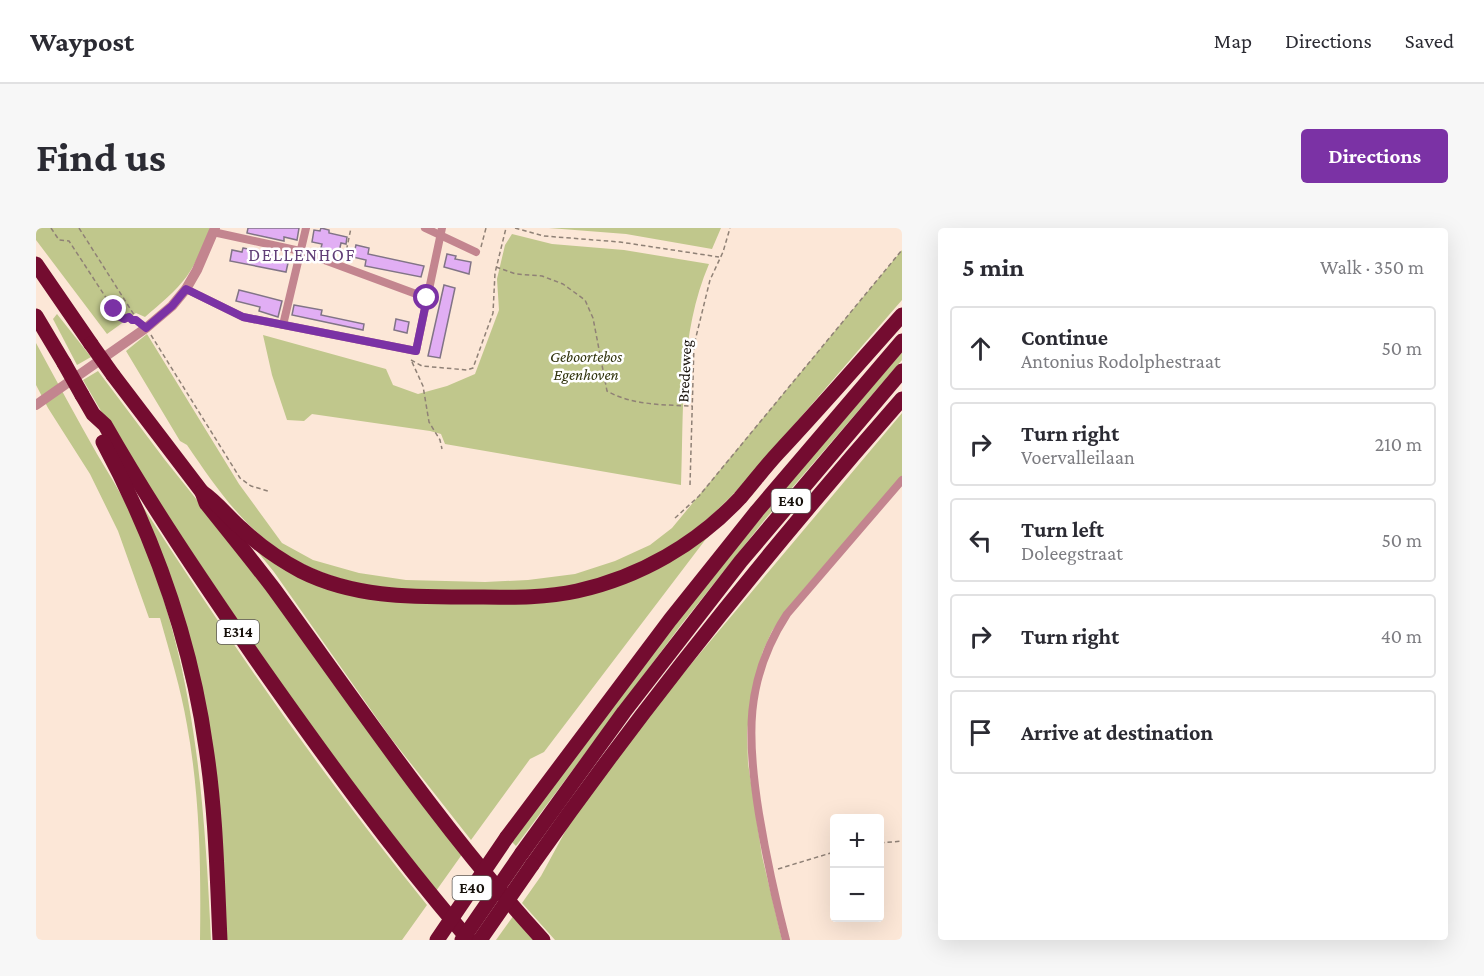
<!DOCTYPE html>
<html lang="en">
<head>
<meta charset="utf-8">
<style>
  body { margin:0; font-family:"Crimson Pro",serif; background:#f7f7f7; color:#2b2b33 }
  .controls { position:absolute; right:18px; bottom:18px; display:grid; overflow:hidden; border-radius:6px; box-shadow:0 6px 24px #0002 }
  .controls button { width:54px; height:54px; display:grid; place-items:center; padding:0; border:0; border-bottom:2px solid #e1e1e2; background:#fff; color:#2b2b33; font:30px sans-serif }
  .stop { position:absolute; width:18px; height:18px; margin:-14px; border:4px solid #7b32a5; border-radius:50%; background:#fff }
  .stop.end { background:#7b32a5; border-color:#fff; box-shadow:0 2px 6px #0008 }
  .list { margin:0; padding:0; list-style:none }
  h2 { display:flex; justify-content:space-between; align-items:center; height:78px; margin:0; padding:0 24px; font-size:26px }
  h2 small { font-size:20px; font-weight:400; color:#7c7c81 }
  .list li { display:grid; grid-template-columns:39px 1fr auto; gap:18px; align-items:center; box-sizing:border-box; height:84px; margin:0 12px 12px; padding:0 12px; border:2px solid #e1e1e2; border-radius:6px }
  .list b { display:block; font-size:22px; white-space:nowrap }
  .list p { margin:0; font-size:20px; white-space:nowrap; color:#7c7c81 }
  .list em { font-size:20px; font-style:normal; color:#7c7c81 }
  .icon { flex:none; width:33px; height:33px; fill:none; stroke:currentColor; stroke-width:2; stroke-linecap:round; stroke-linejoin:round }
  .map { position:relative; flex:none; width:866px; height:712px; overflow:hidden; border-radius:6px }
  header { display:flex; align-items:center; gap:36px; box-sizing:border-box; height:84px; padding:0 30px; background:#fff; border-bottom:2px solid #e1e1e2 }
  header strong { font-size:28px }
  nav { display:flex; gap:33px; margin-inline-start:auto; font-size:21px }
  .intro { display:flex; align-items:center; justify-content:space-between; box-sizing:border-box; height:144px; padding:0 36px }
  h1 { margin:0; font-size:42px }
  .button { padding:15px 27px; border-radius:6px; background:#7b32a5; color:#fff; font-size:21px; font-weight:700 }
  main { display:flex; gap:36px; padding:0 36px }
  aside { flex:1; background:#fff; border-radius:6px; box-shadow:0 6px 24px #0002 }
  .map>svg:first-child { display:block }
  .green { fill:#c0c78c }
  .building { fill:#e1aef4; stroke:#817486; stroke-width:1.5 }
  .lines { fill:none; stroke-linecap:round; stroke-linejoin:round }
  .path { stroke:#8f8176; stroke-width:1.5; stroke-dasharray:4.5 3; stroke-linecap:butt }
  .minor { stroke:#c3858f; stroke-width:8 }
  .tertiary { stroke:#c3858f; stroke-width:10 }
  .motorway { stroke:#740c30; stroke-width:15 }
  .motorway-bridge { stroke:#740c30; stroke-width:15 }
  .route { stroke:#7b32a5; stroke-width:8 }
  .labels { text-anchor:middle; stroke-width:5; stroke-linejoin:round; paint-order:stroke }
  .shield { fill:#fff; stroke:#5c5854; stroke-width:1.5 }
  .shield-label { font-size:15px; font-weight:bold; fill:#16100a }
  .park-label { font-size:16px; font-style:italic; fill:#2f320c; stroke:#fff }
  .street-label { font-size:16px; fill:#16100a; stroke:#fff }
  .neighbourhood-label { font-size:18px; letter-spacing:1.5px; fill:#603d77; stroke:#fff }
</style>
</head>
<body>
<header>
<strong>Waypost</strong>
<nav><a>Map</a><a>Directions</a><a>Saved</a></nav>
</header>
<div class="intro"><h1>Find us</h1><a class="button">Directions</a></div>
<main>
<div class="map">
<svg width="866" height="712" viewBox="0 0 866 712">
  <rect width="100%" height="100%" fill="#fce7d7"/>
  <g class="green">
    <path d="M0 0H174C168 16 161 34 151 48 140 63 124 76 109 89L100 85 71 106 0 12Z"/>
    <polygon points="513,0 685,0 676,21 590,6"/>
    <path d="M476 6 516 16 588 22 673 36C643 106 648 183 645 257L409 216 405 206 394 203 276 186 268 193 251 192 236 147 227 107 350 141 357 157 382 166 411 158 439 146 463 82 461 51 469 17Z"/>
    <path d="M866 22V72C827 117 789 161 750 206 720 241 690 279 652 306 621 329 585 346 546 355 511 363 474 363 438 363 376 363 314 363 258 331 210 304 181 261 151 217L144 213 90 123 111 106 203 256 246 315 277 332 323 345 370 352 449 354 492 352 539 346 579 333 614 317 636 300Z"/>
    <polygon points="21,86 55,129 41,137 17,91"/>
    <path d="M0 115C20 152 40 189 61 226 73 246 85 265 95 286 158 424 168 563 175 712H164C165 640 164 568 151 497 145 461 134 426 124 390H113L82 303 54 246 12 180 0 157Z"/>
    <path d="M866 124V132L731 289 645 397 480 618 476 614C530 541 583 467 639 396 712 303 789 214 866 124Z"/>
    <polygon points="62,143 129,232 205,327 427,625 400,663 331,576 264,485 90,226 47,152"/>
    <polygon points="866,185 866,248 766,363 736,403 727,423 716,462 711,505 712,535 726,628 746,712 519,712 486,675 505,648 536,591 613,486"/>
    <path d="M104 274C193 413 287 549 391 677L366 712H189L181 572Z"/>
    <polygon points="676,303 508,524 494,531 435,612 354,509 238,344 221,323 296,362 526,370"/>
    <polygon points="478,687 500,712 460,712"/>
  </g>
  <g class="building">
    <polygon points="212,0 263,0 261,12 248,9 248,13 211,5"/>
    <polygon points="285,0 293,2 293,5 311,9 310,16 305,15 303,24 285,20 286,16 276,14 278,2 284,3"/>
    <polygon points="320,17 333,20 332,26 388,38 385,49 329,38 330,32 317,29"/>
    <polygon points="207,20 239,26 238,32 252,35 250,44 194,33 196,22 206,24"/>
    <polygon points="411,26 420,28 419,31 435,34 433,46 408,39"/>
    <polygon points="408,57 419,60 404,130 392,128"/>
    <polygon points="203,62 246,73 242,89 223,83 224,79 200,73"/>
    <polygon points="258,77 286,82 285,87 328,96 327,102 256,87"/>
    <polygon points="360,91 373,94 371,105 358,102"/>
  </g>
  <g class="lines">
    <g class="path">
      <polyline points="15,0 23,12 33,13 82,88 88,91 90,94 99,92"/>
      <polyline points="43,0 102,93"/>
      <polyline points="479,0 508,8 584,14 683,29"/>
      <polyline points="445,19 450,0"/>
      <polyline points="309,29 315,0"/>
      <path d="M460 39 480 46 506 48 527 56 549 72 557 90 571 163C595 177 629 177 656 178"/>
      <polyline points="115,107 204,250 215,258 232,263"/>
      <polyline points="375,132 386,138 431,142 437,140 457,85 459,45 470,0"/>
      <polyline points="376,134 387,158 393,194 404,212 406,221"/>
      <polyline points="654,257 658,117 674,52 687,24 694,0"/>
      <polyline points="639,290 663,268 866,22"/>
      <polyline points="844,615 866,613"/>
      <polyline points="742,641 798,624"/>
    </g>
    <g class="minor">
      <polyline points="389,0 440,24"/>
      <polyline points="177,4 264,23 391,70"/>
      <polyline points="150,61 207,89 380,123 406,0"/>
      <polyline points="247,97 270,0"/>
      <path d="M750 712C739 670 730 628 723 586 711 511 708 452 751 386L866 252"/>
    </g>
    <polyline class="tertiary" points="0,177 110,100 136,78 150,61 161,42 179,0"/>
    <g class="motorway">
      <polyline points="0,36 55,116"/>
      <polyline points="0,88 28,135"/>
      <path d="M77 147 166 264 170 275C193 304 216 332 238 361 325 481 407 603 507 712"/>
      <path d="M46 167 57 186 69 197C115 278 167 354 219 430 287 527 356 622 433 712"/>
      <path d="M67 214C119 311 155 412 170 520 180 584 181 648 184 712"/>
      <path d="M166 264C181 274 192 289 206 301 223 317 244 332 265 343 317 369 372 369 429 369 466 369 505 371 541 363 604 349 661 316 704 270 717 255 729 239 742 225 784 180 825 133 866 87"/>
      <polyline points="471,609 634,392 721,283 866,113"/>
      <polyline points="486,625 588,484 705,333 866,143"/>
      <path d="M496 637C610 475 735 320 866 171"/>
    </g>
    <g class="motorway-bridge">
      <polyline points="55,116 77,147"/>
      <polyline points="28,135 46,167"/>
      <polyline points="401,712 471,609"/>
      <polyline points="426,712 486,625"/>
      <polyline points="444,712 496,637"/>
    </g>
  </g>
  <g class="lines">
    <polyline class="route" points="78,81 82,88 88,91 93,89 96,92 100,92 110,100 136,78 150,61 207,89 380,123 391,70"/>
  </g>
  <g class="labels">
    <g class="shield">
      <rect x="735.5" y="261" width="39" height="24" rx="4.5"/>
      <rect x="181" y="392" width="42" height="24" rx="4.5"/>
      <rect x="416.5" y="648" width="39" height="24" rx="4.5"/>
    </g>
    <g class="shield-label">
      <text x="755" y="278">E40</text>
      <text x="202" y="409">E314</text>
      <text x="436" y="665">E40</text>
    </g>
    <g class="park-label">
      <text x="550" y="134">Geboortebos<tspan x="550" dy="18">Egenhoven</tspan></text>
    </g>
    <g class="street-label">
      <text transform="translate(648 143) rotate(-87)" y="6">Bredeweg</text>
    </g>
    <g class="neighbourhood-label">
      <text x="266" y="33">DELLENHOF</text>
    </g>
  </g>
</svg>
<div class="controls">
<button>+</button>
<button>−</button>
</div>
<div class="stop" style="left:391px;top:70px"></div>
<div class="stop end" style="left:78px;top:81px"></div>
</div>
<aside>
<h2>5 min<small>Walk · 350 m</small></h2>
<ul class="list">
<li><svg class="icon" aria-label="ahead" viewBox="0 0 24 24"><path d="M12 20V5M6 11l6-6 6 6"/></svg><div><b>Continue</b><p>Antonius Rodolphestraat</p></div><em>50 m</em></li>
<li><svg class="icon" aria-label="right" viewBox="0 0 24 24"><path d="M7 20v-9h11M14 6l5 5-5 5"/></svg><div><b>Turn right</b><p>Voervalleilaan</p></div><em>210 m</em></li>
<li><svg class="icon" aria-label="left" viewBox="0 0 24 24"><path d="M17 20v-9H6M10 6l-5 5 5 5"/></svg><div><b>Turn left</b><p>Doleegstraat</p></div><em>50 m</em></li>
<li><svg class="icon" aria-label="right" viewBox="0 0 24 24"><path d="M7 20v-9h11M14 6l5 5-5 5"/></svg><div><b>Turn right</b></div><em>40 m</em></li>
<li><svg class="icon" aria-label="arrive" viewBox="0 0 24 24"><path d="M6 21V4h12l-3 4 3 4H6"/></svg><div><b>Arrive at destination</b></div></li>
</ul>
</aside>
</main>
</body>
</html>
